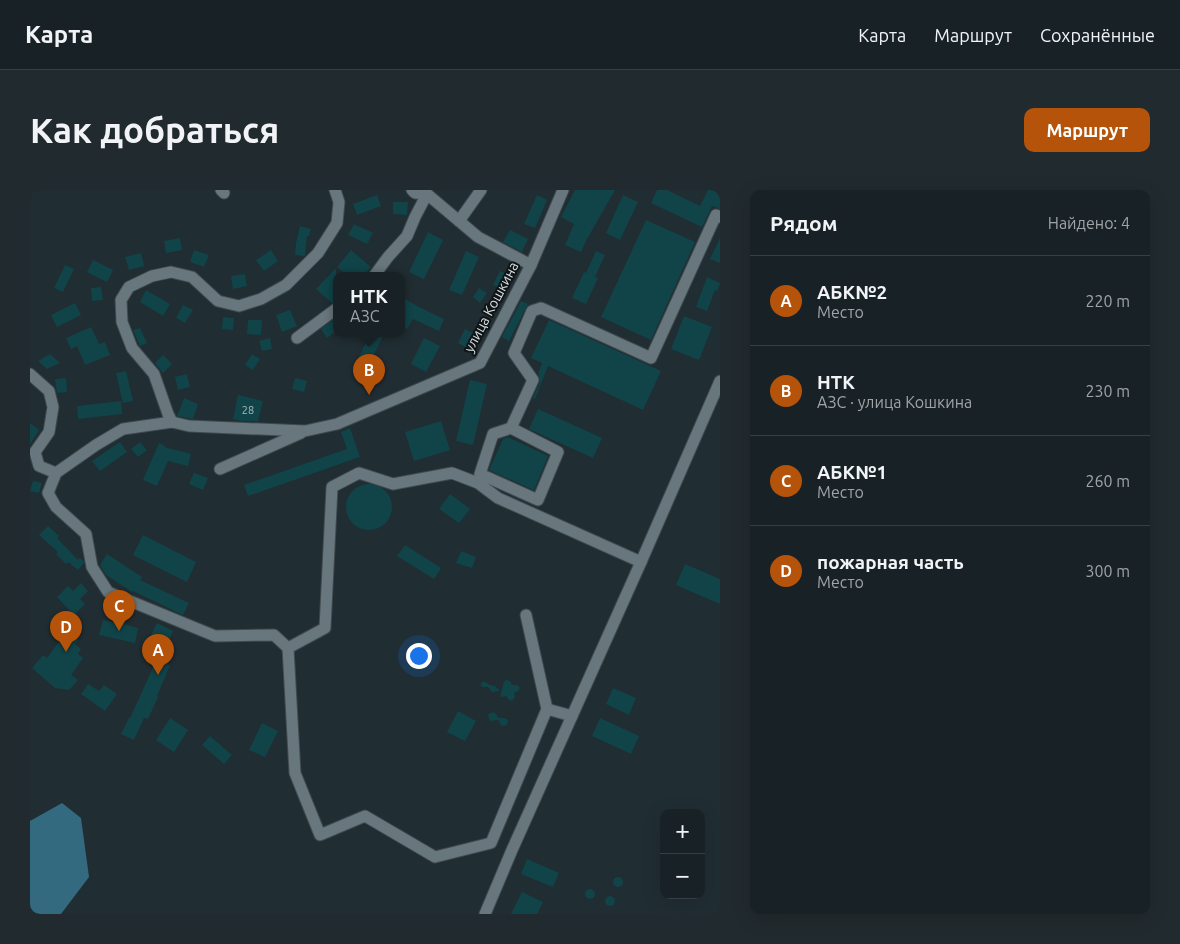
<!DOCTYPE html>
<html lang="ru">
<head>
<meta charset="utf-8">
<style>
  body { margin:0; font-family:Ubuntu,sans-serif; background:#212a2e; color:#f1f3f6 }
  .controls { position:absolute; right:15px; bottom:15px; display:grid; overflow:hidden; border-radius:10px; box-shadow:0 5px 20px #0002 }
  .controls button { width:45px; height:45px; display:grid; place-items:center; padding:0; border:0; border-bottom:1px solid #363f43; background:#182226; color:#f1f3f6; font:25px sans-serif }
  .you { position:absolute; left:388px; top:465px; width:18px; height:18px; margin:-12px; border:4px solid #fff; border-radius:50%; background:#1a73e8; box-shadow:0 0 0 8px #1a73e833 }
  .badge { display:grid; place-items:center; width:32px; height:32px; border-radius:50%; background:#b45309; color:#fff; font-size:16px; font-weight:700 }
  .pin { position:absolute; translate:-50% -41px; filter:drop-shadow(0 1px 2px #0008) }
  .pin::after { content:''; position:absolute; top:26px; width:18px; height:15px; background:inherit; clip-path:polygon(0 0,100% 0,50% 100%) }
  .popup { position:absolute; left:303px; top:82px; width:72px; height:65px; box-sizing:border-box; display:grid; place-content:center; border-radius:10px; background:#182226; filter:drop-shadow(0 1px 4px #0005); font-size:16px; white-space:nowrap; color:#9fa4a7 }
  .popup b { font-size:19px; color:#f1f3f6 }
  .popup::after { content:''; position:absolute; left:50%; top:100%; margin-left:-10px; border:10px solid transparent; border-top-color:#182226 }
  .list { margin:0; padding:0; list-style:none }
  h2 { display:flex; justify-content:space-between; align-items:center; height:65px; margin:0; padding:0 20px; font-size:21px }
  h2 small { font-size:16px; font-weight:400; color:#9fa4a7 }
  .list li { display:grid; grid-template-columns:32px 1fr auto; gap:15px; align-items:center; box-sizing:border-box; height:90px; padding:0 20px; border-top:1px solid #363f43 }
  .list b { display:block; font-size:19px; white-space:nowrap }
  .list p { margin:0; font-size:16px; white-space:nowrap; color:#9fa4a7 }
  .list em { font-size:16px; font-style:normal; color:#9fa4a7 }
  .map { position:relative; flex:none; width:690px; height:724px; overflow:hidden; border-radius:10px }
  header { display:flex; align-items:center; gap:30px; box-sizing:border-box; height:70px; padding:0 25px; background:#182226; border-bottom:1px solid #363f43 }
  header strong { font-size:24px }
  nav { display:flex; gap:28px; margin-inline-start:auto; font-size:18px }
  .intro { display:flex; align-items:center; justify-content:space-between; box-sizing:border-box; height:120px; padding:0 30px }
  h1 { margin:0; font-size:35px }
  .button { padding:12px 22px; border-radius:10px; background:#b45309; color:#fff; font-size:18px; font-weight:700 }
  main { display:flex; gap:30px; padding:0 30px }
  aside { flex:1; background:#182226; border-radius:10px; box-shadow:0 5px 20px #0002 }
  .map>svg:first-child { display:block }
  .forest { fill:#346a7f }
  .building { fill:#104449 }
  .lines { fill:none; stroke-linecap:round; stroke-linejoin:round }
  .minor-casing { stroke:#3f4a4f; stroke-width:13 }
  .minor { stroke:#68777d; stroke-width:11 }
  .labels { text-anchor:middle; stroke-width:4; stroke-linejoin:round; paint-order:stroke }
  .number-label { font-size:11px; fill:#a8babe }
  .street-label { font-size:14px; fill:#dae2e5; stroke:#0f1417 }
</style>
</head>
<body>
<header>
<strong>Карта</strong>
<nav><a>Карта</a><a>Маршрут</a><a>Сохранённые</a></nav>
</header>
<div class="intro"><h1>Как добраться</h1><a class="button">Маршрут</a></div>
<main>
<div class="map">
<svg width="690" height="724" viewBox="0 0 690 724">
  <rect width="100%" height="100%" fill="#202d32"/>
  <polygon class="forest" points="32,613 51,628 59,687 31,724 0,724 0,631"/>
  <g class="building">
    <polygon points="545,0 585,0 557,49 551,62 535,55 544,34 531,27"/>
    <polygon points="627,0 637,0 670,16 678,0 690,0 690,19 682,16 672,37 621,13"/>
    <polygon points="347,5 351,16 327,25 323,14"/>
    <polygon points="507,5 517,10 505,38 494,34"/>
    <polygon points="593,5 608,12 590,50 576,43"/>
    <polygon points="363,12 378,12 377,25 363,24"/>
    <polygon points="616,30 665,52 621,150 571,127"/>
    <polygon points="324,34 343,43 337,54 318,45"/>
    <polygon points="270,36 281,39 279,46 277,46 275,65 274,66 265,65 266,53"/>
    <polygon points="480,40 498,49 492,62 473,52"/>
    <polygon points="398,42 413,50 394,89 379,82"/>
    <polygon points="150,48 152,60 136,63 134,51"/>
    <polygon points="690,48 690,73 680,69"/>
    <polygon points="164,60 179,65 174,77 160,72"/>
    <polygon points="241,60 248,71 234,81 226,70"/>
    <polygon points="321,60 341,77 333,86 318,86 307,77"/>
    <polygon points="436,61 449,67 432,105 419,100"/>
    <polygon points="566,61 575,65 565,87 568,88 556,114 542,108 554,82 556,83"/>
    <polygon points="111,63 114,76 99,80 95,67"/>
    <polygon points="63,70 83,80 77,92 57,82"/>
    <polygon points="35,75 44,79 33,102 24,98"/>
    <polygon points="306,78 306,112 302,113 286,99"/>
    <polygon points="470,81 483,87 476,101 463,95"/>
    <polygon points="215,84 217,96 203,99 201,86"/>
    <polygon points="677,87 690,93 690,94 687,101 685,100 677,121 666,117"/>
    <polygon points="71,97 73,110 62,111 61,98"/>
    <polygon points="449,98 457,103 450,113 443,107"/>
    <polygon points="116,100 140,114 133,126 110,112"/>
    <polygon points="372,107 389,117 414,129 409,141 383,129 377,139 372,136"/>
    <polygon points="491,111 498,114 479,151 472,147"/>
    <polygon points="45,113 51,125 27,137 21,125"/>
    <polygon points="153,115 163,120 155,133 146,128"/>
    <polygon points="260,120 267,136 252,142 246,125"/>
    <polygon points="654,126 682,137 669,170 641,159"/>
    <polygon points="193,127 204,128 203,140 192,139"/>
    <polygon points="218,130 232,130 231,145 217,144"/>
    <polygon points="303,130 306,135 306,141 297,148 291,139"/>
    <polygon points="519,130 631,181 613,220 518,176 505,209 503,208 510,193 510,189 508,184 512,173 501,168"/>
    <polygon points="61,137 69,154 75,152 80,165 55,175 47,156 41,159 36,148"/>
    <polygon points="110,138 117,153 110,156 103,140"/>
    <polygon points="435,139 448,146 441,160 428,153"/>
    <polygon points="340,144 354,144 339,174 328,169"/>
    <polygon points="240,148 242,159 232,161 229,151"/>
    <polygon points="394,148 410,156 396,182 381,174"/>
    <polygon points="20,164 30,173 17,179 8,171"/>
    <polygon points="222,164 230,169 223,180 215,175"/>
    <polygon points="133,165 142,174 133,183 125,173"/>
    <polygon points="96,181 103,211 93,213 86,183"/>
    <polygon points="157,184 160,197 148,200 145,187"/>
    <polygon points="36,188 37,202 27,203 25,189"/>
    <polygon points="265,188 277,191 274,202 262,199"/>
    <polygon points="440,190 457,194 443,255 426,251"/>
    <polygon points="208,205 233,211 228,231 212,231 203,229"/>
    <polygon points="154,208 168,214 163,229 147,226"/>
    <polygon points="91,211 92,224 48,229 47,216"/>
    <polygon points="508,219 572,248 563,268 499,239"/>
    <polygon points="411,231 420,260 384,271 375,242"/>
    <polygon points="0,233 9,240 0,254"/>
    <polygon points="320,238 330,267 218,306 214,295 317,259 311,242"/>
    <polygon points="478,247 518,266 504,300 459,280 473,249"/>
    <polygon points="90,252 97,262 70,281 62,271"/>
    <polygon points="110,252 117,260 108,267 101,259"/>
    <polygon points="129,253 135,256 134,257 161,264 158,276 138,271 127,296 113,290"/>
    <polygon points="164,283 178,288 173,300 159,294"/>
    <polygon points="3,291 12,293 9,303 0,301"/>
    <circle cx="339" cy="317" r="23"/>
    <polygon points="420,304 440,319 429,333 409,319"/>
    <polygon points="18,336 29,346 27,348 48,370 49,368 53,370 54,373 48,380 38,372 36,374 26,364 28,362 9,345"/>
    <polygon points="113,345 166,372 157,392 103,365"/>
    <polygon points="375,355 411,378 404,389 367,366"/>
    <polygon points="431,361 446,367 442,378 426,373"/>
    <polygon points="77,364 112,387 110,390 159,413 153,425 103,401 102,402 76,385 70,375"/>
    <polygon points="655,374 690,389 690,414 646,395"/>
    <polygon points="51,393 58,401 50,409 55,414 44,425 27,407 38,396 43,401"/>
    <polygon points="73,430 90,433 108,438 105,453 69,445"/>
    <polygon points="127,433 143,441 134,461 117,453"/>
    <polygon points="40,437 48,443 46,448 49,450 45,454 51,459 48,464 53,468 41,485 48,490 39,500 25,498 2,478 13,465 17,468"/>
    <polygon points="126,471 140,475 127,506 128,507 118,529 114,528 104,550 91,544 99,528 100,528"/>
    <polygon points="476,490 480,491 482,495 487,495 490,498 488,501 484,503 485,507 482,511 479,510 476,506 470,507 474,492"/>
    <polygon points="454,491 460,495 465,496 470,501 462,502 458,497 453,497 451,496 451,493"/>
    <polygon points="58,494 69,501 74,495 87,504 75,521 51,504"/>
    <polygon points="583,498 606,508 599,525 576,514"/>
    <polygon points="428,521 446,531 435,551 417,542"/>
    <polygon points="463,522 466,524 468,528 473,528 477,529 478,532 477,535 472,536 468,530 461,531 459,529 458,524"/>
    <polygon points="140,528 158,540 144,562 126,550"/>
    <polygon points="570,528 609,546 601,564 562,546"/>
    <polygon points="232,533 248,541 235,567 219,560"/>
    <polygon points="180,546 202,565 194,574 172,555"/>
    <polygon points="497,669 529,683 523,697 491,684"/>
    <circle cx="588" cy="692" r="5"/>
    <circle cx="560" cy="704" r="5"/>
    <polygon points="492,702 513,712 507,724 481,724"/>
    <circle cx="580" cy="711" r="5"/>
  </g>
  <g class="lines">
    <g class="minor-casing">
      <g id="minor">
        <polyline points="191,0 194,3"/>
        <polyline points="382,0 385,3 397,4 448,47 501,75"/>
        <polyline points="533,0 501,75 450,173 307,234 275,241 159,236 142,232 93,239 66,255 26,283 18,303 26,317 56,344 62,377 78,402 185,446 244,445 258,458 295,438 302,297 329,283 363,294 422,283 448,293 468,308 611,372"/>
        <polyline points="429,31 451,0"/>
        <polyline points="344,86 358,67 377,46 385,27 397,4"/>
        <polyline points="267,148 306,119"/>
        <polyline points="0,184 19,201 23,217 19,242 5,262 9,276 26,283"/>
        <polyline points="142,232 138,224 124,184 102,158 92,132 91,110 99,97 122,86 141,82 162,87 188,111 209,116 231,109 256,95 288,63 307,33 309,12 305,0"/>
        <polyline points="481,238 528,262 508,310 450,284 463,244 481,238 503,190 484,163 502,121 511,118 621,168 686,25 690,27"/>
        <polyline points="190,279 271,243"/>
        <polyline points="496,425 517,519 542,526"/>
        <polyline points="258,458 265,583 290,645 335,626 405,667 461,653 517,519"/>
        <polyline points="455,724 482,660 611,372 690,191"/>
      </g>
    </g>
    <use href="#minor" class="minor"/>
  </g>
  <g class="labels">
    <g class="number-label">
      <text x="218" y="224">28</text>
    </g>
    <g class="street-label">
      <text transform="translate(461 117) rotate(-62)" y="5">улица Кошкина</text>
    </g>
  </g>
</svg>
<div class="controls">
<button>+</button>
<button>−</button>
</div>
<div class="you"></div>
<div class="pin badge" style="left:128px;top:485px">A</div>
<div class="pin badge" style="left:339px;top:205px">B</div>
<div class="popup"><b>НТК</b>АЗС</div>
<div class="pin badge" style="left:89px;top:441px">C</div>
<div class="pin badge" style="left:36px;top:462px">D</div>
</div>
<aside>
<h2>Рядом<small>Найдено: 4</small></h2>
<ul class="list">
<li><span class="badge">A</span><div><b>АБК№2</b><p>Место</p></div><em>220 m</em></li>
<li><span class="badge">B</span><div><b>НТК</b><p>АЗС · улица Кошкина</p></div><em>230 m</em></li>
<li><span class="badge">C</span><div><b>АБК№1</b><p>Место</p></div><em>260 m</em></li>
<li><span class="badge">D</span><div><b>пожарная часть</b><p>Место</p></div><em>300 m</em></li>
</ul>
</aside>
</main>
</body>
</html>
